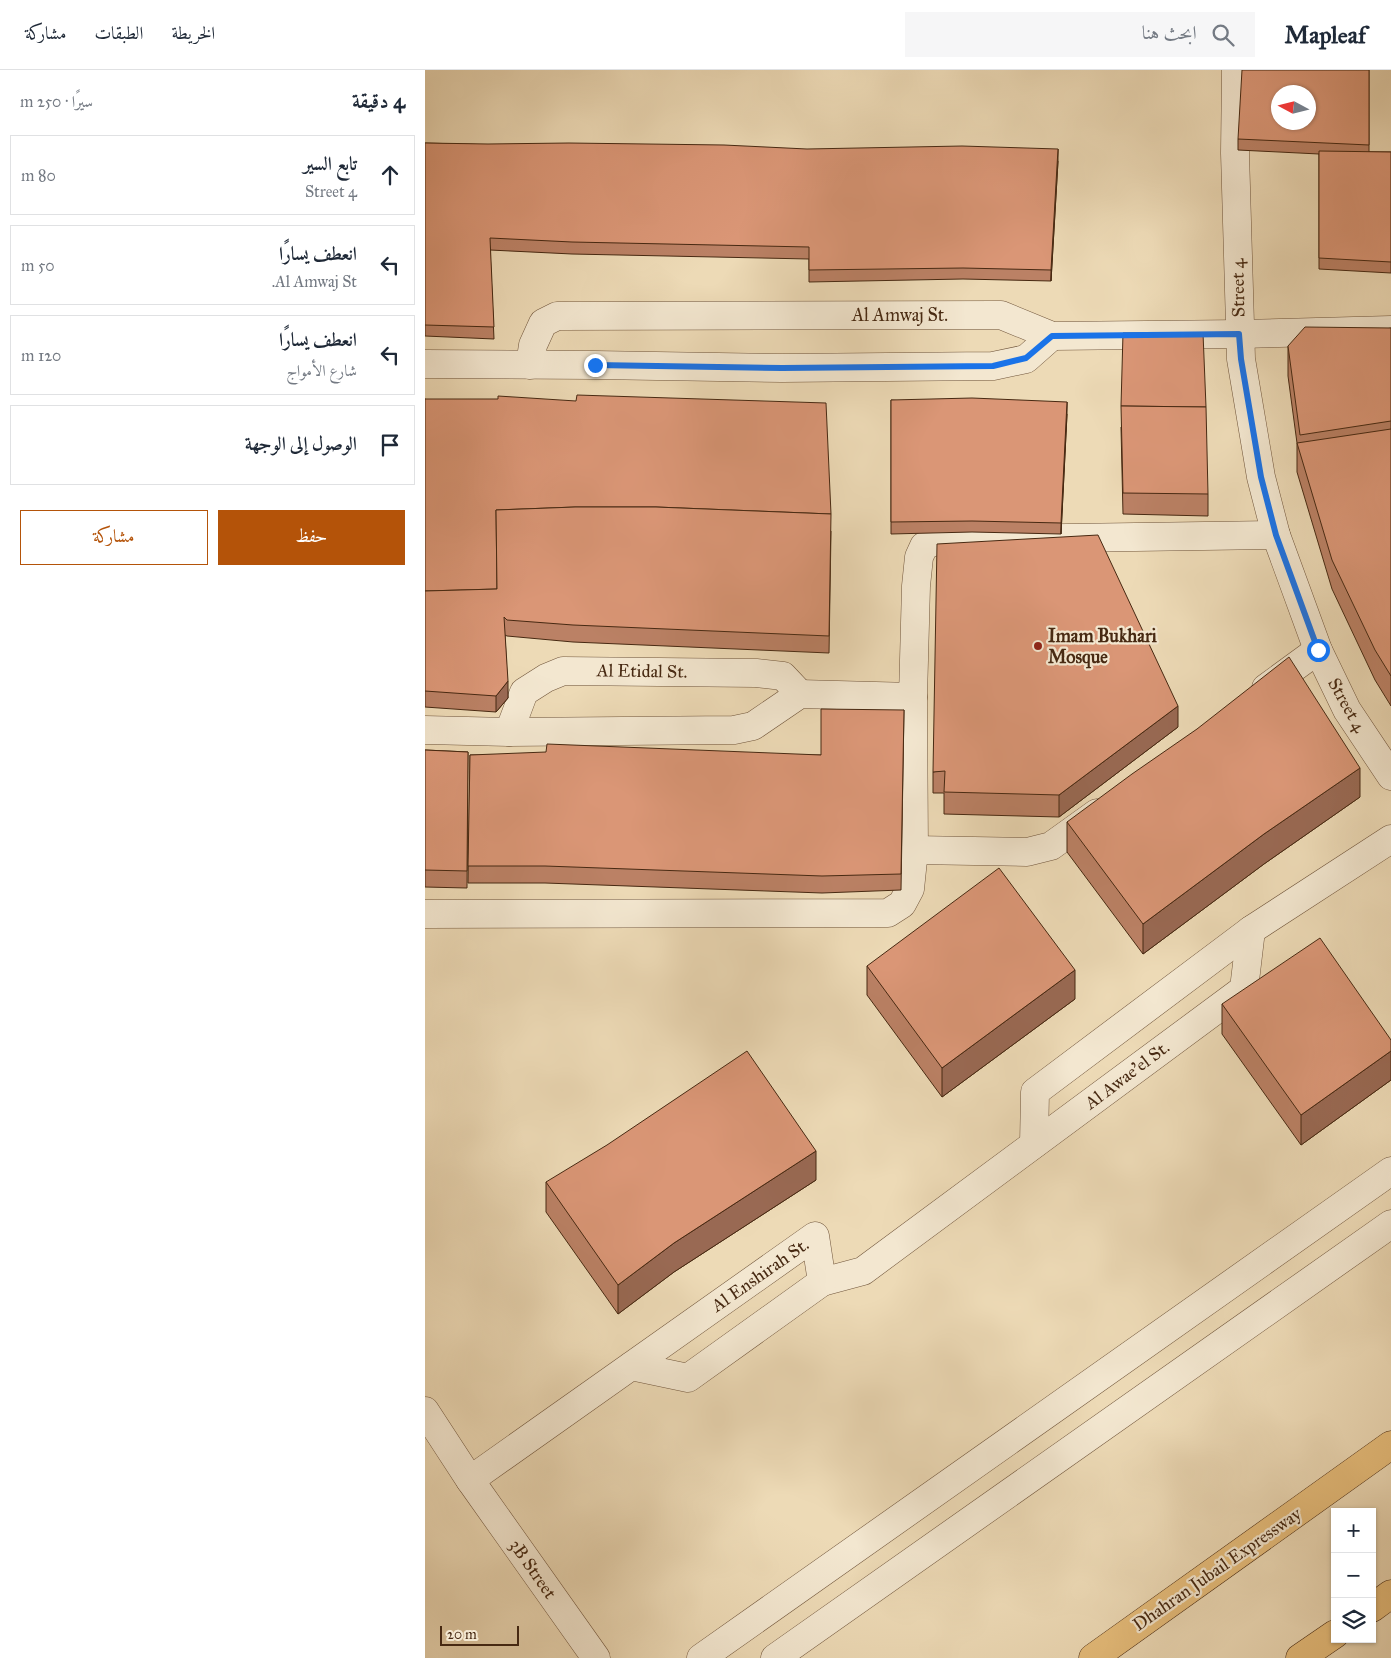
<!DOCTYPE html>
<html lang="ar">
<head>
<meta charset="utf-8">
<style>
  body { margin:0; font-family:"IM FELL Great Primer",Amiri,serif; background:#f6f6f7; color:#1f2937; direction:rtl }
  .controls { position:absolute; right:15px; bottom:15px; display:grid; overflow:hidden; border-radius:0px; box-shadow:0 1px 4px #0004 }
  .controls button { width:45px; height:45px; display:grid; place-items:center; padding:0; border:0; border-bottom:1px solid #e0e1e3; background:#fff; color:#1f2937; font:25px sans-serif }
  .compass { position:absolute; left:846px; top:15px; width:45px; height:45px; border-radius:50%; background:#fff; box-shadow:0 1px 4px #0004; rotate:277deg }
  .scale { position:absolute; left:15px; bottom:12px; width:79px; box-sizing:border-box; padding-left:5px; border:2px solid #472912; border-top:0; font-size:14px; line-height:18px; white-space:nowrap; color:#472912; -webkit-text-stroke:4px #f3e7d0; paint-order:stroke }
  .stop { position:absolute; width:15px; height:15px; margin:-11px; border:4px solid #1a73e8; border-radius:50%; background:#fff }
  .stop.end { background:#1a73e8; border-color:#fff; box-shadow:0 1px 5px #0008 }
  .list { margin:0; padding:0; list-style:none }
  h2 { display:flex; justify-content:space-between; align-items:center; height:65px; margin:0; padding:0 20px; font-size:21px }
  h2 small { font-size:16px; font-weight:400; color:#747a83 }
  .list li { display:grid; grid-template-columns:32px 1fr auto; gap:15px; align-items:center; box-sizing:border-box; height:80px; margin:0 10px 10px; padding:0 10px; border:1px solid #e0e1e3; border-radius:0px }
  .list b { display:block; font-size:19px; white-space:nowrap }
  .list p { margin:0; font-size:16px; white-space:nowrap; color:#747a83 }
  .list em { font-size:16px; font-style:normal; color:#747a83 }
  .actions { display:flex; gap:10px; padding:15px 20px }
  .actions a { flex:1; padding:11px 0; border:1px solid #b45309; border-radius:0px; text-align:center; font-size:18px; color:#b45309 }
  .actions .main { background:#b45309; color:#fff }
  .icon { flex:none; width:28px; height:28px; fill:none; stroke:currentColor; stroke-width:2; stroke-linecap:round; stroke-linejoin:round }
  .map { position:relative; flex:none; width:966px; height:1588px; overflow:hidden; direction:ltr }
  header { display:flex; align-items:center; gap:30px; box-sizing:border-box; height:70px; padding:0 25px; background:#fff; border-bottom:1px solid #e0e1e3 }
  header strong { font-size:24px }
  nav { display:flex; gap:28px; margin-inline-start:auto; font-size:18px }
  .search { width:350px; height:45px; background:#f6f6f7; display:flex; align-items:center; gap:12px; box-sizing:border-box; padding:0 18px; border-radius:0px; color:#747a83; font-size:19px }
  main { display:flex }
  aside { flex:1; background:#fff }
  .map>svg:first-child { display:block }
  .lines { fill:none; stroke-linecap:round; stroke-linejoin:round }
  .minor-casing { stroke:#70553b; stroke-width:29 }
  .highway-casing { stroke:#472912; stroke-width:29 }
  .minor { stroke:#f3e7d0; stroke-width:28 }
  .highway { stroke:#e6bd7b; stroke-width:28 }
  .wall { fill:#bb8165; stroke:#472912 }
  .shaded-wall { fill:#996953; stroke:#472912 }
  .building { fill:#da9676; stroke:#472912; fill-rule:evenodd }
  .route { stroke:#1a73e8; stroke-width:6 }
  .poi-dot { fill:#8f2418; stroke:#f3e7d0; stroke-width:2 }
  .labels { text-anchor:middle; stroke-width:4.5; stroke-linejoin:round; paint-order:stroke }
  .street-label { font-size:18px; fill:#472912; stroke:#f3e7d0 }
  .poi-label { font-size:18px; font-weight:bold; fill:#472912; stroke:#f3e7d0; text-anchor:start }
</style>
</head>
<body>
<header>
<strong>Mapleaf</strong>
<div class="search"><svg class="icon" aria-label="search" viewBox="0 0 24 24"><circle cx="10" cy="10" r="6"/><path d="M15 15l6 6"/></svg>ابحث هنا</div>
<nav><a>الخريطة</a><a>الطبقات</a><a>مشاركة</a></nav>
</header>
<main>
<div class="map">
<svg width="966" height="1588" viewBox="0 0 966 1588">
  <rect width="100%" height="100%" fill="#eddab6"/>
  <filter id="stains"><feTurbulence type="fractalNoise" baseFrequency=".004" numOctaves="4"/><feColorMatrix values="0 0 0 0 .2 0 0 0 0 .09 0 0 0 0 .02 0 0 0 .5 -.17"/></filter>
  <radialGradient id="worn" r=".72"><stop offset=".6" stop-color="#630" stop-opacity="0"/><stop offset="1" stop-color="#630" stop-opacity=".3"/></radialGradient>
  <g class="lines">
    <g class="minor-casing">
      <g id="minor">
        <polyline points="811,0 810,83 816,289 836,407 851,465 893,580 922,640 966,706"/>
        <polyline points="0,294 170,295 357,298 568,296 601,289 627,266"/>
        <polyline points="105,295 108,275 118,253 132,246 576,245 627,266 815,264 966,260"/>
        <polyline points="841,618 893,580"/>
        <polyline points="0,660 84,662 309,660 328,656 375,624 488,627"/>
        <polyline points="84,662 99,622 121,608 138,601 331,603 358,606 375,624"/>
        <polyline points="489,780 602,782 626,776 672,743"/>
        <polyline points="0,844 463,843 477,834 485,819 489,780 488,627 491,516 494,487 499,476 513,470 851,465"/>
        <polyline points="609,1074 610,1022 826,860"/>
        <polyline points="397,1212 438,1201 819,919 826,860 966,769"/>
        <polyline points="0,1341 45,1410 390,1166 397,1212 263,1308 206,1296"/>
        <polyline points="45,1410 171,1588"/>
        <polyline points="276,1588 966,1101"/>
        <polyline points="350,1588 966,1154"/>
      </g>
    </g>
    <g class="highway-casing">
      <g id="highway">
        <polyline points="947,1538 966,1524"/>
        <polyline points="668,1588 966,1375"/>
        <polyline points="875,1588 910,1564"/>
      </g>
    </g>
    <use href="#minor" class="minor"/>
    <use href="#highway" class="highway"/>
  </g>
  <g class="wall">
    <polygon points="944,0 944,82 966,82 966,203 894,199 894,84 813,80 813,69"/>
    <polygon points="0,73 633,91 626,211 538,209 384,212 384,189 147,184 65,180 69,269 0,266"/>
    <polygon points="966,258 966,636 950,610 907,519 872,402 872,373 863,306 863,276"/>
    <polygon points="0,329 406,461 404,583 148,572 82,566 80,565 83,628 71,642 0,637"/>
    <polygon points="466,330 642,344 636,464 547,462 466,464"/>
    <polygon points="696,357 783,424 783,446 698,444"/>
    <polygon points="479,640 476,820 397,823 120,813 43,813 45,685 396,685"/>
    <polygon points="753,657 634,747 519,744 519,723 508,723 508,702"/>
    <polygon points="0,680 43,682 42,818 0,817"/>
    <polygon points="935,727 839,794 718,884 642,782 642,752"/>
    <polygon points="442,896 650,929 517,1027 442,925"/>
    <polygon points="797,934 966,970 966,1010 876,1075 797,964"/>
    <polygon points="391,1110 249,1202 193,1244 121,1142 121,1112"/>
  </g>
  <g class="shaded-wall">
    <polygon points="633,79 633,91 626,211 626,200"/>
    <polygon points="642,332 642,344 636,464 636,453"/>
    <polygon points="83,611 83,628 71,642 71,626"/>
    <polygon points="753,636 753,657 634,747 634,725"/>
    <polygon points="935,698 935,727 839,794 718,884 718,854 839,764"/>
    <polygon points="650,900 650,929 517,1027 517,998"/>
    <polygon points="966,981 966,1010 876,1075 876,1045"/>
    <polygon points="391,1081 391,1110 249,1202 193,1244 193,1215 249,1173"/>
  </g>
  <g class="building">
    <path d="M817 0H944V75L813 69ZM854 22H884V52H854Z"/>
    <polygon points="0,73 63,74 144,73 299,75 382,79 537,76 633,79 626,200 538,198 384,200 384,177 147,172 65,168 69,257 0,255"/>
    <polygon points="894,81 966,82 966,192 894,188"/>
    <polygon points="880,257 966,258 966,351 875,365 863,276"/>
    <polygon points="698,263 778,263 781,337 696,336"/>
    <polygon points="152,325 401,333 406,444 231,437 150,437 71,440 72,519 0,521 0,329 73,329 73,326 151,331"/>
    <polygon points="547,328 642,332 636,453 547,451 466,452 466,330"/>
    <polygon points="696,336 781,337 783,424 698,423"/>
    <polygon points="966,359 966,606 950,580 907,490 872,373"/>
    <polygon points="150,437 231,437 406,444 404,566 148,555 82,550 79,547 83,611 71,626 0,621 0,521 72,519 71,440"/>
    <polygon points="673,465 753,636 634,725 519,722 520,701 508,702 512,474"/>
    <polygon points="864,587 935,698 839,764 718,854 642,752 707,704 772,659"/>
    <polygon points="396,639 479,640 476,804 397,806 120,796 43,796 45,685 121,682 122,674 396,685"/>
    <polygon points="0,680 43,682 42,801 0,800"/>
    <polygon points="574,798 650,900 517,998 442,896"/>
    <polygon points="895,868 966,970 966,981 876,1045 797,934"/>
    <polygon points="322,981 391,1081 249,1173 193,1215 121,1112 182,1075"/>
  </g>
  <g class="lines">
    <polyline class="route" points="170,295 357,298 568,296 601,288 627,266 814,264 816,289 836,407 851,465 893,580"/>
  </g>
  <circle class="poi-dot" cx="613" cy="576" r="5"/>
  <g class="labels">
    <g class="street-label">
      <text transform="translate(813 218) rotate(-91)" y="6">Street 4</text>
      <text x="475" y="251">Al Amwaj St.</text>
      <text transform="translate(217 601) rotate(1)" y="6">Al Etidal St.</text>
      <text transform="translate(922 635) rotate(61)" y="6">Street 4</text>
      <text transform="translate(702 1005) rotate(-37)" y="6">Al Awae'el St.</text>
      <text transform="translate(335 1205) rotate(-35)" y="6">Al Enshirah St.</text>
      <text transform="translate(108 1499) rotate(55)" y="6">3B Street</text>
      <text transform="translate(792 1499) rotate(-35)" y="6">Dhahran Jubail Expressway</text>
    </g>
    <g class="poi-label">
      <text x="623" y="572">Imam Bukhari<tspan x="623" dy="21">Mosque</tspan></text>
    </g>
  </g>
  <rect width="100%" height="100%" filter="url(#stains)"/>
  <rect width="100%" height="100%" fill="url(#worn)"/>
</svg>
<div class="controls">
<button>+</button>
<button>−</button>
<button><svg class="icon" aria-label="layers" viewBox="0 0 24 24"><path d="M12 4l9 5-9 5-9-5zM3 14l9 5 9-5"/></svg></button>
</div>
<svg class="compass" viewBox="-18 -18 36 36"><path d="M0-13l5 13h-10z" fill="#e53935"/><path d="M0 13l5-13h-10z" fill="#747a83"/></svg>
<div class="scale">20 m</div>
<div class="stop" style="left:893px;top:580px"></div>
<div class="stop end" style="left:170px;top:295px"></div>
</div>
<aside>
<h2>4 دقيقة<small>سيرًا · 250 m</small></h2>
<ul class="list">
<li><svg class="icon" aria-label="ahead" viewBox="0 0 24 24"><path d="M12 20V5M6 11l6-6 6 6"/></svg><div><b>تابع السير</b><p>Street 4</p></div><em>80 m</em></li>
<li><svg class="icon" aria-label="left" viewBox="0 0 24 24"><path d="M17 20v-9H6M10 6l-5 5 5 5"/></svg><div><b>انعطف يسارًا</b><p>Al Amwaj St.</p></div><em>50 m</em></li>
<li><svg class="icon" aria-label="left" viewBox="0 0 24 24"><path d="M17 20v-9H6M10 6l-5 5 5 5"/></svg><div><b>انعطف يسارًا</b><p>شارع الأمواج</p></div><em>120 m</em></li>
<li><svg class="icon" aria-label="arrive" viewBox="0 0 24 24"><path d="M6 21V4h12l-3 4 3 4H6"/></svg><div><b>الوصول إلى الوجهة</b></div></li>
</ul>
<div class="actions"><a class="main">حفظ</a><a>مشاركة</a></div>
</aside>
</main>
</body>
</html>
